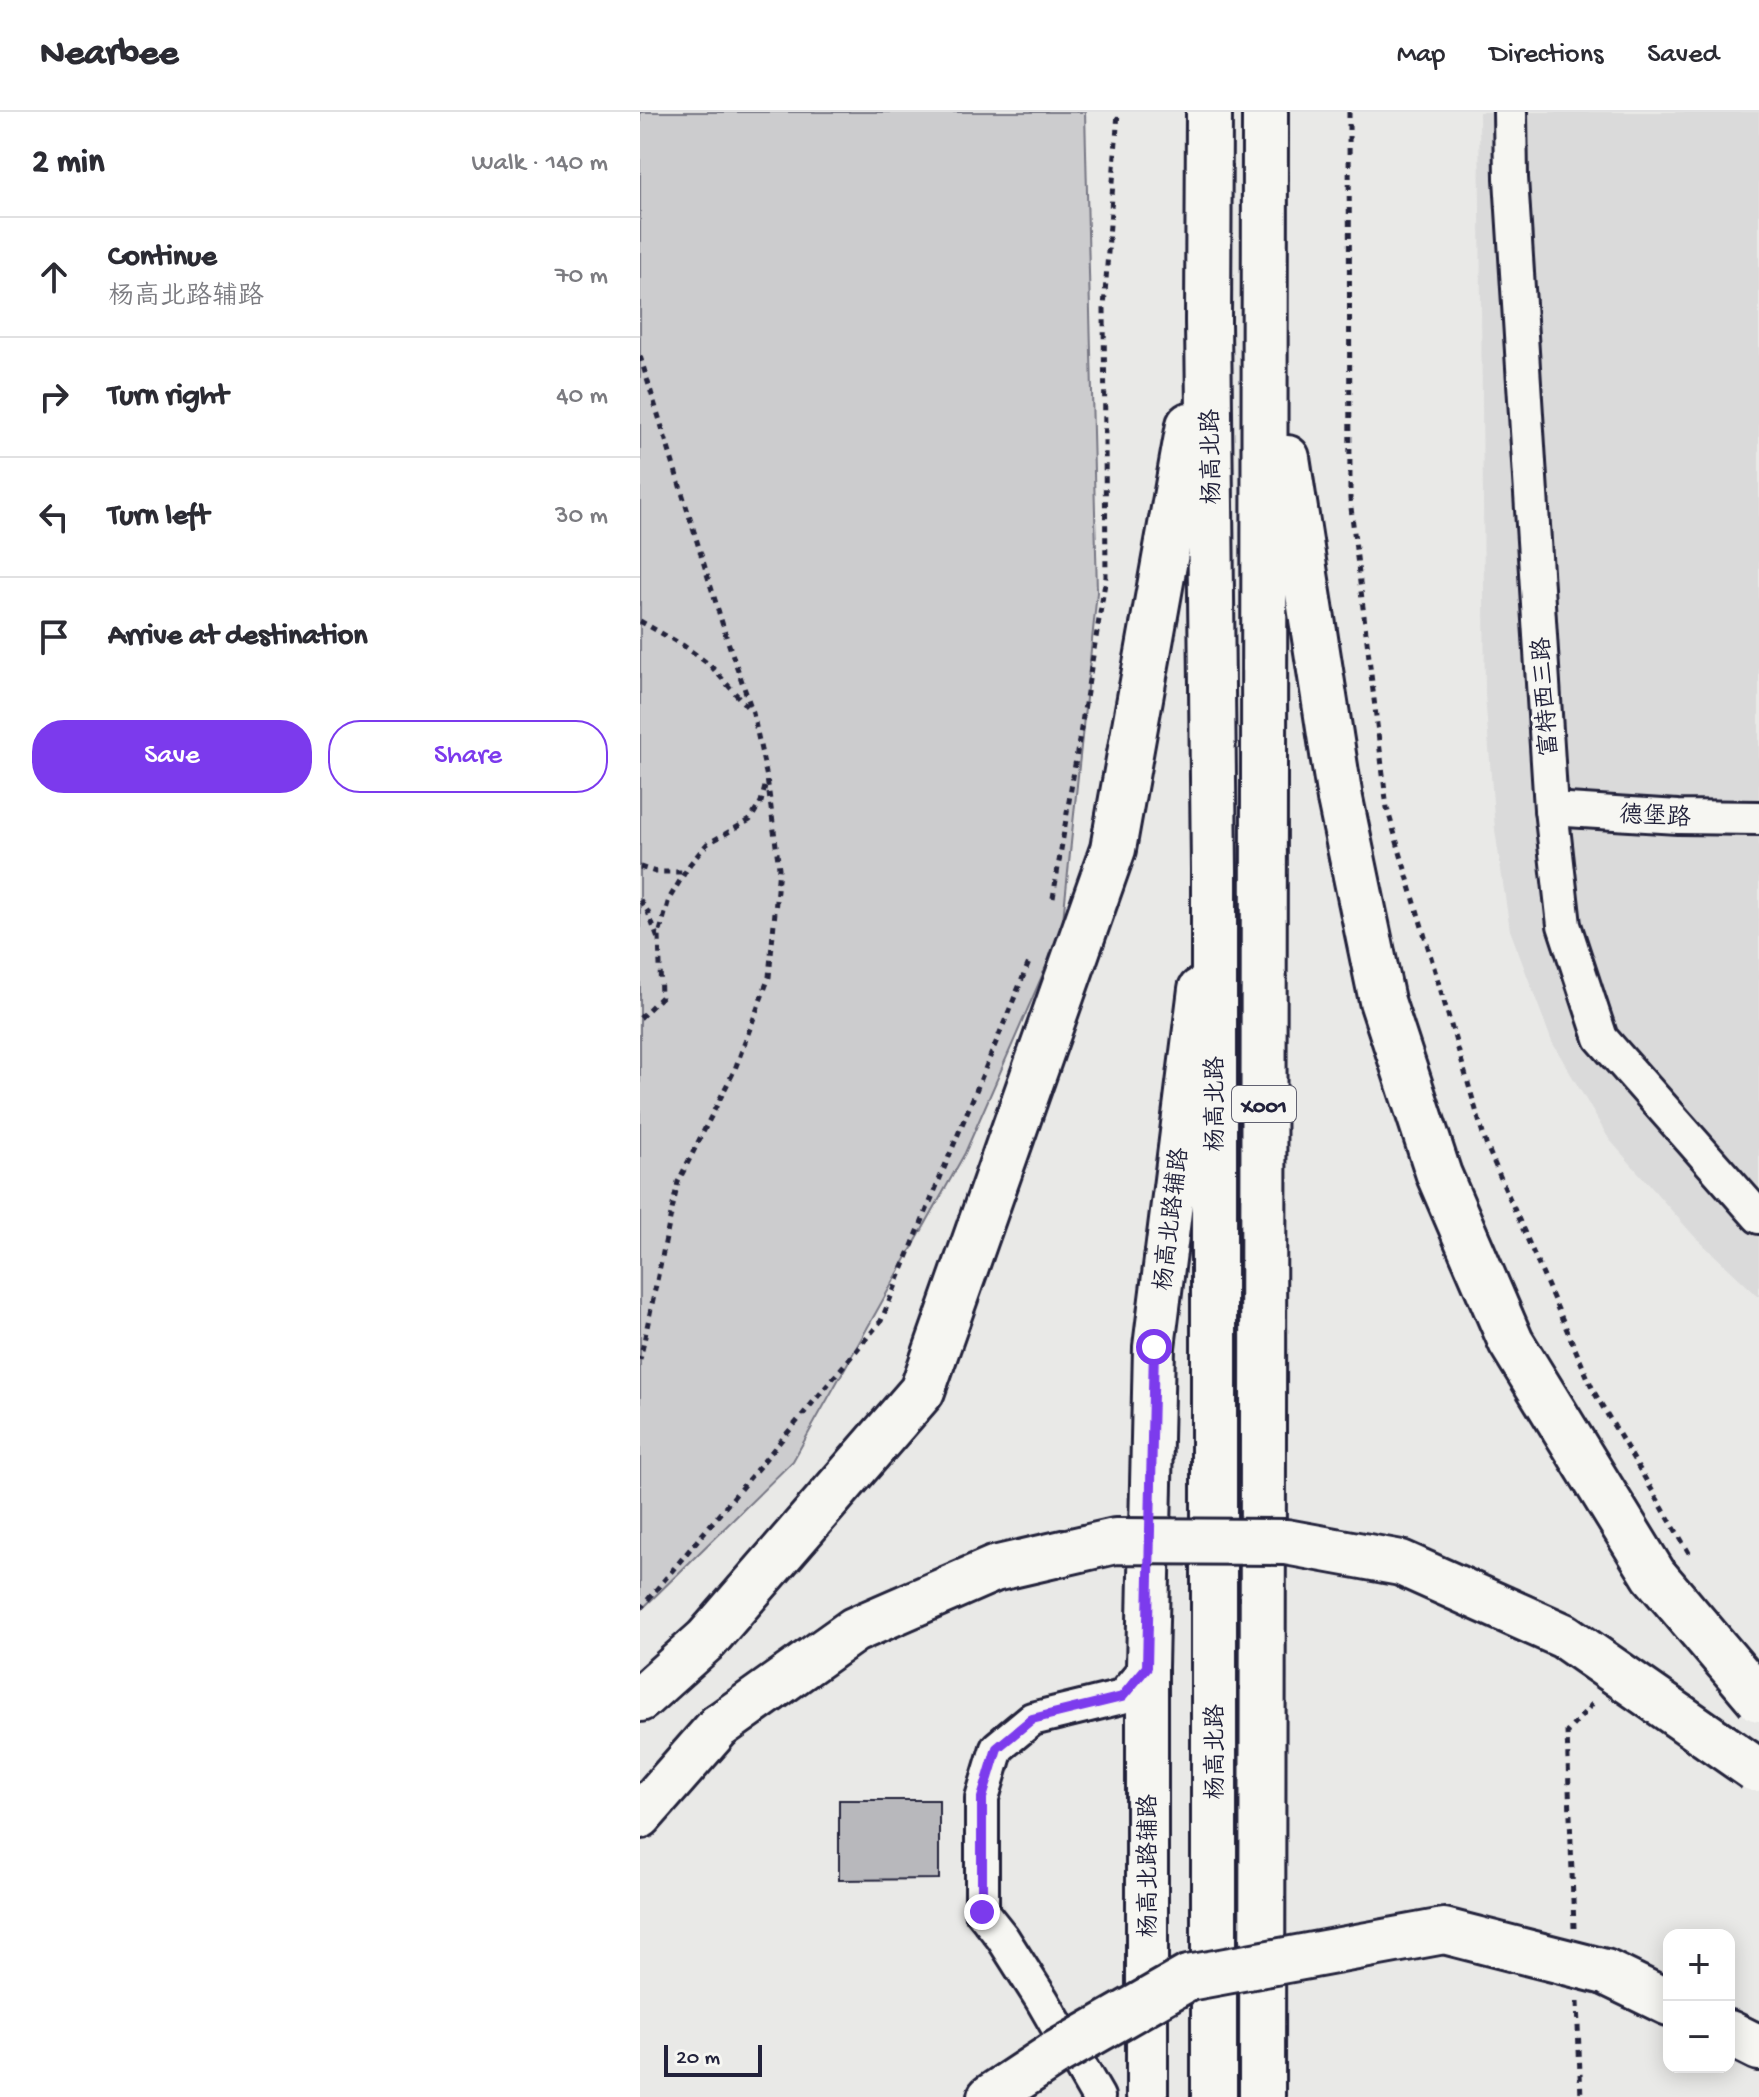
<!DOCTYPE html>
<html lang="en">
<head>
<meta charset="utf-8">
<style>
  body { margin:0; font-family:"Gochi Hand","LXGW WenKai TC",sans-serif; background:#f7f7f7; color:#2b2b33 }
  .controls { position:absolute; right:24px; bottom:24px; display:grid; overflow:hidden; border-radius:16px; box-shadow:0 4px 20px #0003 }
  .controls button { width:72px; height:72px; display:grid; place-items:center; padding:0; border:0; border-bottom:2px solid #e1e1e2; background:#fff; color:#2b2b33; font:40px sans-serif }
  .scale { position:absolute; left:24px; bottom:20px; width:98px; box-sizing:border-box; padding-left:8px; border:4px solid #22223b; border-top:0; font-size:22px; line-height:28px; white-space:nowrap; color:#22223b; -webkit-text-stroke:6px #f6f6f2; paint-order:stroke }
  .stop { position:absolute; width:24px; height:24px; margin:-18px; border:6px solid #7c3aed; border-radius:50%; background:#fff }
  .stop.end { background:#7c3aed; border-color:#fff; box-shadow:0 2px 8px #0008 }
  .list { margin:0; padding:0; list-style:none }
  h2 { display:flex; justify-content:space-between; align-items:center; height:104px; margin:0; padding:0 32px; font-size:34px }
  h2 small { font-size:26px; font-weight:400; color:#7c7c81 }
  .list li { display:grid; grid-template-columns:52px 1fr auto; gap:24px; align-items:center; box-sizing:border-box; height:120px; padding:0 32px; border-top:2px solid #e1e1e2 }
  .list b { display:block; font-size:30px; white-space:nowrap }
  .list p { margin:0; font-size:26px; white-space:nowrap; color:#7c7c81 }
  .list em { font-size:26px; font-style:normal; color:#7c7c81 }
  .actions { display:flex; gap:16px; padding:24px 32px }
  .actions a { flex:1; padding:18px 0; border:2px solid #7c3aed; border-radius:32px; text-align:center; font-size:28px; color:#7c3aed }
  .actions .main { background:#7c3aed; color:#fff }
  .icon { flex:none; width:44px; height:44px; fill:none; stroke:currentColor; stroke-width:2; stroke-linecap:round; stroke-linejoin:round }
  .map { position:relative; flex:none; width:1119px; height:1985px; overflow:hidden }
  header { display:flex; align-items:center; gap:48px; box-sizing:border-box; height:112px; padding:0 40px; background:#fff; border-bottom:2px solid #e1e1e2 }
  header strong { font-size:38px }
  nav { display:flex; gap:44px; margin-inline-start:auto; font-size:28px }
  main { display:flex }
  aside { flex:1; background:#fff }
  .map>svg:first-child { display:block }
  .built { fill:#dadada }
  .green { fill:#ccccce; stroke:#777784; stroke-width:2 }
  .building { fill:#b8b8bc; stroke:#22223b; stroke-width:2 }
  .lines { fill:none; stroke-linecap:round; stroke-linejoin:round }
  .minor-casing { stroke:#22223b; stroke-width:38 }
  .major-casing { stroke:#22223b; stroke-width:46 }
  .highway-casing { stroke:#22223b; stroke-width:50 }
  .path { stroke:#22223b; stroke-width:5; stroke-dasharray:6 6; stroke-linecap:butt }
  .minor { stroke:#f6f6f2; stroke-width:32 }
  .major { stroke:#f6f6f2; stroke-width:40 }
  .highway { stroke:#f6f6f2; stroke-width:44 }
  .highway-bridge-casing { stroke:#22223b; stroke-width:50; stroke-linecap:butt }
  .highway-bridge { stroke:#f6f6f2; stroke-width:44 }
  .route { stroke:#7c3aed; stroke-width:10 }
  .labels { text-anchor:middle; stroke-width:6; stroke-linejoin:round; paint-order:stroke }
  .shield { fill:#f6f6f2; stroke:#626272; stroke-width:2 }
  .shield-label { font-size:22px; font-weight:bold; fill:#22223b }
  .street-label { font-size:24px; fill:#22223b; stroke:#f6f6f2 }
</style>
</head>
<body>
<header>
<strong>Nearbee</strong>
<nav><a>Map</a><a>Directions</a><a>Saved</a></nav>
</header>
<main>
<aside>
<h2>2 min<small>Walk · 140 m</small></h2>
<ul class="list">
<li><svg class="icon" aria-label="ahead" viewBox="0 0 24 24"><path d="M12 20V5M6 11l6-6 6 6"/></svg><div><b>Continue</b><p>杨高北路辅路</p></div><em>70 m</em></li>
<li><svg class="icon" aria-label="right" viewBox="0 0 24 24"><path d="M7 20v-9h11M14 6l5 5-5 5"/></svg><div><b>Turn right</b></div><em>40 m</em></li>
<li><svg class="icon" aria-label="left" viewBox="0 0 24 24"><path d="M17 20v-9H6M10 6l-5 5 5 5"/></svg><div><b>Turn left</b></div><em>30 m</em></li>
<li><svg class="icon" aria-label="arrive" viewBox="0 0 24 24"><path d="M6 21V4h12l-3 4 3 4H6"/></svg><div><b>Arrive at destination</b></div></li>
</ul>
<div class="actions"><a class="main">Save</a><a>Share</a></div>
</aside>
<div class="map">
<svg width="1119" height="1985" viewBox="0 0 1119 1985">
  <rect width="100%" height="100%" fill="#e9e9e7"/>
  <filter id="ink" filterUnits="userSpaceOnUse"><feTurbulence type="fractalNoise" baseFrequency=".0125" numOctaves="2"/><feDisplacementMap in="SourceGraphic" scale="16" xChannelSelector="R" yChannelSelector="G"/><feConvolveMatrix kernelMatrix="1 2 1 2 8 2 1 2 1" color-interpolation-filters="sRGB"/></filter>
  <g filter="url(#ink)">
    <polygon class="built" points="839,0 1119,0 1119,1185 1054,1124 969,1027 912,930 870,818 855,718 845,582"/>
    <polygon class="green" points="0,0 445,0 457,480 422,818 325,1041 153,1349 0,1499"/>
    <polygon class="building" points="199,1688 299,1688 299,1767 199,1768"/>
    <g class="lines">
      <g class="minor-casing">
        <g id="minor">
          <polyline points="870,0 871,66 911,697 924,813 961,926 1119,1105"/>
          <polyline points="911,697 1038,705 1119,706"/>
          <polyline points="458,1985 402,1888 362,1825 342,1800 342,1686 357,1636 392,1607 482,1585 507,1555"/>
        </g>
      </g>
      <g class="major-casing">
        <polyline id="major" points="507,1985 507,1555 514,1235 559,877"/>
      </g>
      <g class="highway-casing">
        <g id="highway">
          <polyline points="569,0 568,209 574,758 574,1985"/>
          <polyline points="647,346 700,687"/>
          <polyline points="0,1587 67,1527 282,1279 473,737 549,313"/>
          <polyline points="0,1704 79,1614"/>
          <polyline points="965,1860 1029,1891"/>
          <polyline points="1089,1921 1119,1936"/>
          <polyline points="350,1985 415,1942"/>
          <polyline points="622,1985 625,0"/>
        </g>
      </g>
      <g class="path">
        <polyline points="709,0 710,387 747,696 846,1032 954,1280 1052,1446"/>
        <polyline points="0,244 87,527 113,601 127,666 139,756 129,865 95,957 38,1070 0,1248"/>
        <polyline points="0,509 44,534 70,553 110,598"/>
        <polyline points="0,755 16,760 45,760"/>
        <polyline points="413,786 466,465 464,196 478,0"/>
        <polyline points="0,788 8,800 18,827"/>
        <polyline points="0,906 21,885 19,823 29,787 50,752 67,732 110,708 121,690 126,671"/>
        <polyline points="0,1497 241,1209 390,848"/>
        <polyline points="934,1816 927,1620 955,1589"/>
        <polyline points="937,1890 941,1985"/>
      </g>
      <use href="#minor" class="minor"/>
      <use href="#major" class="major"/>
      <use href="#highway" class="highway"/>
      <g class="highway-bridge-casing">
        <g id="highway-bridge">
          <polyline points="700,687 742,889 799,1063 871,1230 1014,1463 1119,1587"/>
          <polyline points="79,1614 214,1518 354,1457 475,1429 646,1430 761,1451 924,1524 1115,1657"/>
          <polyline points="415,1942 548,1866 804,1819 965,1860"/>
        </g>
      </g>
      <use href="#highway-bridge" class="highway-bridge"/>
    </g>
  </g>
  <g class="lines" filter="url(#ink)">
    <polyline class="route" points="342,1800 342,1686 357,1636 392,1607 482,1585 507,1555 514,1235"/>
  </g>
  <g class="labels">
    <rect class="shield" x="592" y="974" width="64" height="36" rx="6"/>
    <g class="shield-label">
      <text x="624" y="1000">X001</text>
    </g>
    <g class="street-label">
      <text transform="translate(570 345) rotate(-91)" y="8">杨高北路</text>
      <text transform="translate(904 585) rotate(-94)" y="8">富特西三路</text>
      <text transform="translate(1015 703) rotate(3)" y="8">德堡路</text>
      <text transform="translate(574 992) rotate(-90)" y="8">杨高北路</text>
      <text transform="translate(530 1107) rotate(-83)" y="8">杨高北路辅路</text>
      <text transform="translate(574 1640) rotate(-90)" y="8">杨高北路</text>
      <text transform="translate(507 1754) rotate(-90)" y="8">杨高北路辅路</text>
    </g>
  </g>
</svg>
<div class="controls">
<button>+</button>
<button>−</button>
</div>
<div class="scale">20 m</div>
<div class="stop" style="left:514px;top:1235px"></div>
<div class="stop end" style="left:342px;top:1800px"></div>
</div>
</main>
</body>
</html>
